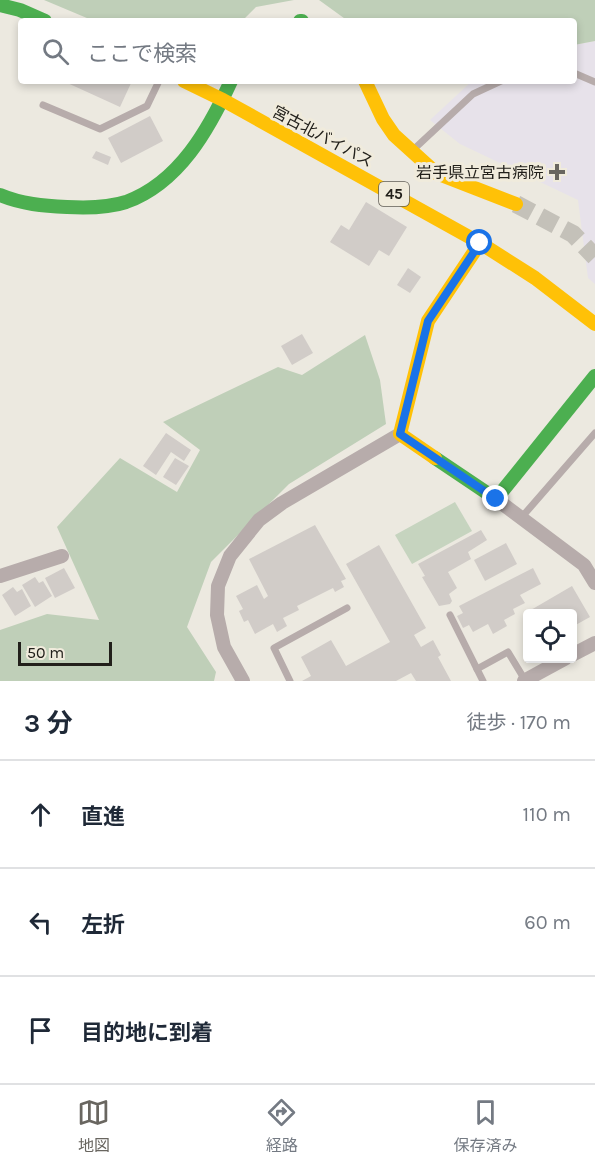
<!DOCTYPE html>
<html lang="ja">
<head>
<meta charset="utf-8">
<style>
  body { margin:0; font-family:Karla,"Noto Sans JP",sans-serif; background:#f2f2f3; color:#1f2937 }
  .controls { position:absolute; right:18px; bottom:18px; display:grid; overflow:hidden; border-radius:6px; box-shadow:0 3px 9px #0003 }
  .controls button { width:54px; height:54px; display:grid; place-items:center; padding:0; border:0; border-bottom:2px solid #e0e1e3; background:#fff; color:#1f2937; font:30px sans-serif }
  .scale { position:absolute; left:18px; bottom:15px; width:94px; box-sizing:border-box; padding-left:6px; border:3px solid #22201b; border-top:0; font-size:16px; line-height:21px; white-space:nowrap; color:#22201b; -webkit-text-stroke:4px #f0ebdc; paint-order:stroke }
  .stop { position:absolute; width:18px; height:18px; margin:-14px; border:4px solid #1a73e8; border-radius:50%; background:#fff }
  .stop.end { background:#1a73e8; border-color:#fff; box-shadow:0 2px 6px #0008 }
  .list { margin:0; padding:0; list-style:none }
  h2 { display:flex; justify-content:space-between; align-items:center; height:78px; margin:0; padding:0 24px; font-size:26px }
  h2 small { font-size:20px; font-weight:400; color:#747a83 }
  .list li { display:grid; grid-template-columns:39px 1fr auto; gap:18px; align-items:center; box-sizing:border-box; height:108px; padding:0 24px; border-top:2px solid #e0e1e3 }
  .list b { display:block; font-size:22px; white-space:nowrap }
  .list em { font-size:20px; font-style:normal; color:#747a83 }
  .icon { flex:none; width:33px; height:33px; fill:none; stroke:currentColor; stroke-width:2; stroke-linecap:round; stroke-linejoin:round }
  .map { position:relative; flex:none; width:595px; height:681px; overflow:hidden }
  .search { position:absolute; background:#fff; box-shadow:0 3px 9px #0003; left:18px; right:18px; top:18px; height:66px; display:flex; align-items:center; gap:15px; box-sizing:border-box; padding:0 21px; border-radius:6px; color:#747a83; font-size:22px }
  .sheet { height:402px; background:#fff }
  nav { display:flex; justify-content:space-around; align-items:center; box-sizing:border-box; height:84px; border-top:2px solid #e0e1e3; background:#fff; font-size:16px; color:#747a83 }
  nav a { display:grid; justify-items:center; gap:3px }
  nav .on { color:#696660 }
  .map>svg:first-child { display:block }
  .medical { fill:#e7e2ea }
  .green { fill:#c6d4bf }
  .forest { fill:#bfcfb8 }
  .building { fill:#d1ccc8 }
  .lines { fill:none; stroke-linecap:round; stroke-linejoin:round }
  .secondary-tunnel { stroke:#c4c1b9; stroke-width:18; stroke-dasharray:18 9; stroke-linecap:butt }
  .lane { stroke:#b7acab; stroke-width:7 }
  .street { stroke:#b7acab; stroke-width:14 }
  .fast { stroke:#4caf50; stroke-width:14 }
  .slow { stroke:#ffc107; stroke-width:14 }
  .route { stroke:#1a73e8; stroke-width:8 }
  .poi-dot { fill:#696660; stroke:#f0ebdc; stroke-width:2 }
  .labels { text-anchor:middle; stroke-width:6; stroke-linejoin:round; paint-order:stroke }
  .shield { fill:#f0ebdc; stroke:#605d55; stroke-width:1.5 }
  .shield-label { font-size:15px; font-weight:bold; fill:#22201b }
  .street-label { font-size:16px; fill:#22201b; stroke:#f0ebdc }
  .poi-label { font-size:16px; fill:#22201b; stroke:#f0ebdc; text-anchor:end }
</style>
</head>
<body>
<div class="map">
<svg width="595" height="681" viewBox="0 0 595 681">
  <rect width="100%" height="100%" fill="#ece9e0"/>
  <polygon class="medical" points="595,41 595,284 588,278 578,200 460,144 430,120 472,81 574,81 574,45"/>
  <polygon class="green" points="455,502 472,531 412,564 395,535"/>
  <g class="forest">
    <polygon points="44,0 294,0 256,7 242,21 94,21"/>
    <polygon points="319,0 595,0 595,41 574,45 574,21 348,21"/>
    <polygon points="365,335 380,380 386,424 289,484 211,562 187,627 216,672 214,681 0,681 0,630 47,614 99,620 57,527 120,458 177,492 200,450 163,422 278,367 302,375"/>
  </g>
  <g class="building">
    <polygon points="63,81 132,81 120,107"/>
    <polygon points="150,116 163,141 121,163 108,138"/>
    <polygon points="96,151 111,157 108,165 92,158"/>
    <polygon points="366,202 407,227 389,256 379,250 369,266 330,242 341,225 349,230"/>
    <polygon points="408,268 421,277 410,293 397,285"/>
    <polygon points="302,334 313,353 292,365 281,346"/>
    <polygon points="166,433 191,450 184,461 171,452 156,475 143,466"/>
    <polygon points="175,458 189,466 176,485 163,477"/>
    <polygon points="315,525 346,579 341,581 344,587 335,592 333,588 297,606 299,610 283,618 287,626 277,632 273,624 255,634 248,620 244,622 239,611 243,609 236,596 257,585 264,599 268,596 249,559"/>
    <polygon points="481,530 487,540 468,552 471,559 448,572 457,588 449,594 452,601 450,604 439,606 422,577 425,576 418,564"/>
    <polygon points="506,543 517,564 485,581 474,560"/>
    <polygon points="379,545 426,628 414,635 421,647 433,640 441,655 438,657 451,681 416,681 411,673 396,681 302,681 311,676 301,657 331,640 346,666 390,642 346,564"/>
    <polygon points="64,568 75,588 55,598 45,578"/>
    <polygon points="533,568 541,584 520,595 525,603 513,609 515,614 504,620 507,626 493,634 488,624 473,632 469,625 463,628 457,616 463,613 459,606"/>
    <polygon points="35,577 39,583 43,581 52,596 35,607 22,585"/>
    <polygon points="572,586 590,617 572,627 572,614 528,614 528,619 524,614"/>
    <polygon points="13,587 17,592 22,589 31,606 15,616 2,595"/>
  </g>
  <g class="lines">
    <polyline class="secondary-tunnel" points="516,204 573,234 595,257"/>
    <g class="lane">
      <polyline points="574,73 595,82"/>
      <polyline points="43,105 100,129 147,106 159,81"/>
      <polyline points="413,150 473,94 501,81"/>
      <polyline points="521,518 595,433"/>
      <polyline points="450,615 483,681"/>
      <polyline points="477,669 508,652 525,680"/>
      <polyline points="290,681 274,648 347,608"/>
    </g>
    <g class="street">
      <polyline points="496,499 584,565 595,583"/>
      <polyline points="0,576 62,556"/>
      <polyline points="572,655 595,643"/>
      <polyline points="243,681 224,647 217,615 218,586 230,556 259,520 282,503 400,434"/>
      <polyline points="524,681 566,658"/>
    </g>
    <g class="fast">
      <polyline points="0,5 20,10 45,21"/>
      <polyline points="300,21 302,21"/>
      <path d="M0 195C21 204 44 206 67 207 86 208 108 208 126 202 179 183 209 129 231 81"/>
      <polyline points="435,458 496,499 595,376"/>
    </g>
    <g class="slow">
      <polyline points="184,81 223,100 480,243 535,278 595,324"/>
      <polyline points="365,81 383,119 394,135 436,173 516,204"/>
      <polyline points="435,458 400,434 428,321 480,243"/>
    </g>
  </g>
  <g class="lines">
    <polyline class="route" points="480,243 428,321 400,434 496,499"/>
  </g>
  <path class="poi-dot" d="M554 163h6v6h6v6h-6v6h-6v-6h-6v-6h6z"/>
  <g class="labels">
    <rect class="shield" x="379" y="182" width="30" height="24" rx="4.5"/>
    <g class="shield-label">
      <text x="394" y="199">45</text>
    </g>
    <g class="street-label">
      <text transform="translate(323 136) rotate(28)" y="6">宮古北バイパス</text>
    </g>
    <g class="poi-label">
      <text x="544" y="178">岩手県立宮古病院</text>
    </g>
  </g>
</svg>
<div class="controls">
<button><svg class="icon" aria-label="locate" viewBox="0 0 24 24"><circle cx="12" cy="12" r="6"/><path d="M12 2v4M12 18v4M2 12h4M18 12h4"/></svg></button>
</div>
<div class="scale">50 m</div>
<div class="stop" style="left:480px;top:243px"></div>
<div class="stop end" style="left:496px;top:499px"></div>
<div class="search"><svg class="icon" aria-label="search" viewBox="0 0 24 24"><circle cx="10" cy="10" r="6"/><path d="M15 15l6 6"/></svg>ここで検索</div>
</div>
<section class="sheet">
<h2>3 分<small>徒歩 · 170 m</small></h2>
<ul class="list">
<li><svg class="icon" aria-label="ahead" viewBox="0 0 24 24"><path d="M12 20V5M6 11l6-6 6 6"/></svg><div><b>直進</b></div><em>110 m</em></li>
<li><svg class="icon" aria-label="left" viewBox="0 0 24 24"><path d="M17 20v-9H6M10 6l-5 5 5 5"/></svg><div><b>左折</b></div><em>60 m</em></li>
<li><svg class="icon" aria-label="arrive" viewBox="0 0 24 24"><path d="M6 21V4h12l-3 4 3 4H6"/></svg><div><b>目的地に到着</b></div></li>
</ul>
</section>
<nav>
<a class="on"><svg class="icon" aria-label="map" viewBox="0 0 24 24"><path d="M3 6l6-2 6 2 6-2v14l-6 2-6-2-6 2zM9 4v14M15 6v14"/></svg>地図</a>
<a><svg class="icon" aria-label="directions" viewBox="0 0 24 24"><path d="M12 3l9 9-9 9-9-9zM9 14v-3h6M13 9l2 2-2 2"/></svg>経路</a>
<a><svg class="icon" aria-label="saved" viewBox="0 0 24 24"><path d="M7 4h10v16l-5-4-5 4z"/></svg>保存済み</a>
</nav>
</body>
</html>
